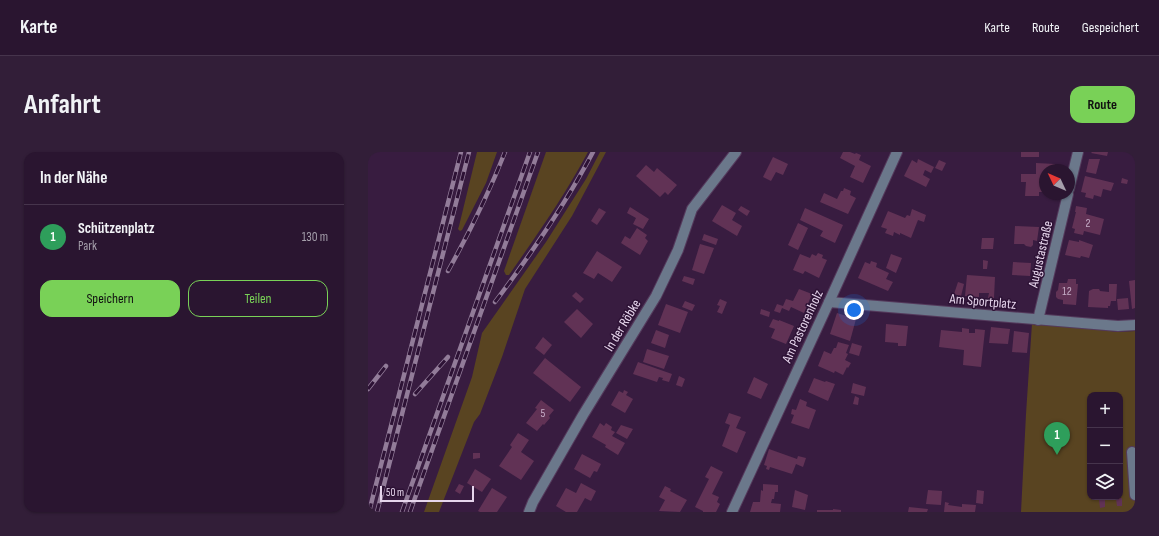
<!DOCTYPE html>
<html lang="de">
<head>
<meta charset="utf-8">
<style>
  body { margin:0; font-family:"Sofia Sans Condensed",sans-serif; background:#321e38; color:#f1f3f6 }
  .controls { position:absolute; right:12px; bottom:12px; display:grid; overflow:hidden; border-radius:8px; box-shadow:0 1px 3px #0004 }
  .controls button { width:36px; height:36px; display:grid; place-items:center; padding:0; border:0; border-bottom:1px solid #46344c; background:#2a1530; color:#f1f3f6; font:20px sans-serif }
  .compass { position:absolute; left:671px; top:12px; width:36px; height:36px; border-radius:50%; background:#2a1530; box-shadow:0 1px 3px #0004; rotate:314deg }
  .scale { position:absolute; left:12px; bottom:10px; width:94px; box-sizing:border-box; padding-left:4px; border:2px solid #e6d5ec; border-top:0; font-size:11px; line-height:14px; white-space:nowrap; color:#e6d5ec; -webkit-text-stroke:3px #2d1235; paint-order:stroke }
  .you { position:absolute; left:486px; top:158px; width:14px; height:14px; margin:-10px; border:3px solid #fff; border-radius:50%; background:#1a73e8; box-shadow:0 0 0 6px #1a73e833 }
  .badge { display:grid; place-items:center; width:26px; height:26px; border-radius:50%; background:#79d157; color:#fff; font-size:13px; font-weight:700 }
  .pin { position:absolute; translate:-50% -33px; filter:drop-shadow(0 1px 2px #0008) }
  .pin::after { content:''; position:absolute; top:21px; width:14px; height:12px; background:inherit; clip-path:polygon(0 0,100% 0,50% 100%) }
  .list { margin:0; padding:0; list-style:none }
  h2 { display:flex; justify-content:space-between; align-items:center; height:52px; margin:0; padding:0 16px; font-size:17px }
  h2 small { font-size:13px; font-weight:400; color:#a59fab }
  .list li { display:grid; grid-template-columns:26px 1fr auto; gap:12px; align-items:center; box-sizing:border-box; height:64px; padding:0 16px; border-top:1px solid #46344c }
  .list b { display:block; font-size:15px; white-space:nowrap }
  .list p { margin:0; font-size:13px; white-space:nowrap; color:#a59fab }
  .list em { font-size:13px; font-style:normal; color:#a59fab }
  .actions { display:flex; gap:8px; padding:12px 16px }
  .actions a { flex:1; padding:9px 0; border:1px solid #79d157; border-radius:12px; text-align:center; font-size:14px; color:#79d157 }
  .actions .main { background:#79d157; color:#111 }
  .icon { flex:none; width:22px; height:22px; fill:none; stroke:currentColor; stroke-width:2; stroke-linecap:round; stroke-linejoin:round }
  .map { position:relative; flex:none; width:767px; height:360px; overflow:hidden; border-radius:12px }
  header { display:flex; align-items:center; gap:24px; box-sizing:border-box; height:56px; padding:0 20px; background:#2a1530; border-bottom:1px solid #46344c }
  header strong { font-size:19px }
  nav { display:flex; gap:22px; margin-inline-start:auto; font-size:14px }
  .intro { display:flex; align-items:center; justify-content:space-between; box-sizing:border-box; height:96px; padding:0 24px }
  h1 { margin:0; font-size:28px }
  .button { padding:10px 18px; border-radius:12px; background:#79d157; color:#111; font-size:14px; font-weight:700 }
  main { display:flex; gap:24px; padding:0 24px }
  aside { flex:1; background:#2a1530; border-radius:12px; box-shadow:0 1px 3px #0004 }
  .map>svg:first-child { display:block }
  .green { fill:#594421; fill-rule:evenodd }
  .building { fill:#613255 }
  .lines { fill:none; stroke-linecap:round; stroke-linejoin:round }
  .minor-casing { stroke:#543a5c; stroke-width:12 }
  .minor { stroke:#6b788b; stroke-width:10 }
  .rail-casing { stroke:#927c99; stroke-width:4.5 }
  .rail { stroke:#2d1235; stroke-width:3; stroke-dasharray:9; stroke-linecap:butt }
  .labels { text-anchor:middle; stroke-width:3; stroke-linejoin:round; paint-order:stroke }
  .number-label { font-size:12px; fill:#c5acc6 }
  .street-label { font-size:14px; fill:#e6d5ec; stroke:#2d1235 }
</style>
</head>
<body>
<header>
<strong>Karte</strong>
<nav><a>Karte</a><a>Route</a><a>Gespeichert</a></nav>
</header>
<div class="intro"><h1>Anfahrt</h1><a class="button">Route</a></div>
<main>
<aside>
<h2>In der Nähe<small></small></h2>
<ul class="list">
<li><span class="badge" style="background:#2e9e5b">1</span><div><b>Schützenplatz</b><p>Park</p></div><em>130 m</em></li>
</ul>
<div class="actions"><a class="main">Speichern</a><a>Teilen</a></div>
</aside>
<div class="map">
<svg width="767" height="360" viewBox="0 0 767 360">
  <rect width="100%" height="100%" fill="#381c40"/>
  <g class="green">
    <polygon points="109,0 129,0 118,31 94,78 92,79 90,77 91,74"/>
    <path d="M178 0H220C197 43 169 83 141 123H138L136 119Z"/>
    <polygon points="232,0 238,0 204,64 157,137 134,205 112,262 106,270 71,360 56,360 104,225 114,181 178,90 218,27"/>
    <path d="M664 171 751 180 767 179V360H653L658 262ZM722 243H752V345H722Z"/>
  </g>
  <g class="building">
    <polygon points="475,0 482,0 487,2 488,1 493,3 491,8 503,14 495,31 482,25 487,14 472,6"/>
    <rect x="653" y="0" width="18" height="5"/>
    <polygon points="724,0 740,0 739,4 723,1"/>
    <polygon points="405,5 420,12 415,23 408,20 403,29 395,25"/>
    <polygon points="550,7 566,15 563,21 557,18 555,23 562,27 558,35 536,24 544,8 549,11"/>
    <polygon points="721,7 732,7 728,22 718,20"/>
    <polygon points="571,8 578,11 574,19 567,16"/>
    <polygon points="668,11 687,12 687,18 677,18 677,40 671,40 671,44 657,44 658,30 653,30 653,22 668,22"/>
    <polygon points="278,13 286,20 289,16 309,33 300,43 297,40 292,45 268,24"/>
    <polygon points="717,24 746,31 743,39 735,37 733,45 726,43 725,47 717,45 718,41 713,40"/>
    <polygon points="754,26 760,28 759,32 753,31"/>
    <polygon points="476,36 483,39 482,43 488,46 480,62 452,50 456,41 469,47 473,39 475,39"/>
    <polygon points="354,53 368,61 364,68 374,74 369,84 344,69"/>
    <polygon points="373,54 382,59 379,64 370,58"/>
    <polygon points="708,54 719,56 718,62 736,67 732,83 716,79 715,83 706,81 707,77 704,76 708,60 707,60"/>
    <polygon points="262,55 281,67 275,77 265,72 268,66 259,61"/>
    <polygon points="231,56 238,60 229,73 223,69"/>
    <polygon points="437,56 475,73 467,91 452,84 455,79 432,68"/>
    <polygon points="544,57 558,63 556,70 550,68 543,86 532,81 532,83 526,80 525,84 517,81 519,77 513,75 520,59 537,66 539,63 542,64"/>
    <polygon points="430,71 440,76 430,98 420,93"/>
    <polygon points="647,74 671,75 669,89 665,88 665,93 663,95 658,94 656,92 646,92"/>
    <polygon points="269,76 279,83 277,86 280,89 272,103 253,91 257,84 262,87"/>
    <polygon points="336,82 350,87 348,93 334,88"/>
    <polygon points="614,86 626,86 625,97 613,97"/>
    <polygon points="701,88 711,90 711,88 725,93 721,106 713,104 712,106 697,103"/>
    <polygon points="332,92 346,96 336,122 324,118"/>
    <polygon points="229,99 254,115 244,130 230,121 226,127 215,121"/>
    <polygon points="450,101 455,103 454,106 459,108 451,126 437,119 435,122 425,118 432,102 442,106 444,102 448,104"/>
    <polygon points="523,102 534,106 528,121 518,116"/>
    <polygon points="615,108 620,109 619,117 615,117"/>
    <polygon points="503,109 509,111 508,115 521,121 518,127 525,130 520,139 490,126 497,110 502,112"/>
    <polygon points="645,110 663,111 662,124 644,123"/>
    <polygon points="599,123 627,125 626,146 620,146 621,141 611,141 611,145 597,144"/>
    <polygon points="316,124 327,127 325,133 314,129"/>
    <polygon points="700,127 708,127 708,132 710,132 708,153 695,152 695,148 690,147 688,145 688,140 690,138 691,131 699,131"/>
    <polygon points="767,128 767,156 764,157 761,129"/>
    <polygon points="590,130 596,132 593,144 586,142"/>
    <polygon points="741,132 749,132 748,149 743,149 742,154 740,154 740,156 720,155 721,139 725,137 731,137 732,139 741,140"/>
    <polygon points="431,137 444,142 436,161 423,155 421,159 414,156 412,161 406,159 409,152 415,154 418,147 425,149"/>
    <polygon points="208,140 216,147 212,151 204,144"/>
    <polygon points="760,146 761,157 750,158 749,147"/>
    <polygon points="352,147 359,150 354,162 349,160 352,154 349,153"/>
    <polygon points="317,149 327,153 324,159 314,155"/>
    <polygon points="298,152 320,160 312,181 290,173"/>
    <polygon points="209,157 225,172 213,186 196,170"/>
    <polygon points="393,157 402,160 401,165 392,162"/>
    <polygon points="469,161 488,167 482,189 462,182"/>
    <polygon points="405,167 411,169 411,168 426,174 418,192 403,186 407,177 401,175"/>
    <polygon points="518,172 540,174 538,194 530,194 530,191 517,190"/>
    <polygon points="623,175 642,177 640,192 621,191"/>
    <polygon points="594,176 601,177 601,181 607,181 607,177 617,178 613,215 595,213 596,198 571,195 573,178 594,180"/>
    <polygon points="288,178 301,183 297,196 283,191"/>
    <polygon points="646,179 661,181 659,201 644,200"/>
    <polygon points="175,185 184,193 176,203 167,196"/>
    <polygon points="470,190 481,193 478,201 480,202 477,208 483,211 480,216 479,215 475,223 467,219 466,221 450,214 456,199 463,202 466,196 468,196"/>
    <polygon points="484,191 494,194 491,204 481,201"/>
    <polygon points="279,197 301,204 296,217 275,210"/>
    <polygon points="177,206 213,235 202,250 165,221"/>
    <polygon points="270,210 304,222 301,230 294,228 295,226 291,225 289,230 265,222"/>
    <polygon points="311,224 317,227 314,235 308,233"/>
    <polygon points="386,225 400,232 393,247 379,241"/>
    <polygon points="446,226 457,230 458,229 467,232 460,249 440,240"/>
    <polygon points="485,231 498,235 496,244 483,241"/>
    <polygon points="256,238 260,240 258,243 265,247 257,261 243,253 251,239 255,241"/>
    <polygon points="487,244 491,246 490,253 485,252"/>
    <polygon points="432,247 439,250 438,254 448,258 441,277 423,271 426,263 423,262 424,257 428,258"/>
    <polygon points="173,248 186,258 181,264 182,266 176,273 175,272 169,279 158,271 169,257 167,256"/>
    <polygon points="361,261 373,265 368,276 378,280 369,301 354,294 362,273 357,271"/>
    <polygon points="232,271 236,274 238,271 244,275 243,278 247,280 244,284 257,291 250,303 237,295 238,293 224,285"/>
    <polygon points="253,273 265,277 259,287 248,281"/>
    <polygon points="150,281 161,288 153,300 166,309 153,328 131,314 144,295 142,293"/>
    <polygon points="401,297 429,307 430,304 438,306 435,315 428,312 424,322 402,315 401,318 398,317 399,314 396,313"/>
    <polygon points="105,301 112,301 112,306 105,307"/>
    <polygon points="214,302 233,312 229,320 226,319 222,326 206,317"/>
    <polygon points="343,314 355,320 344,342 351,345 349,350 352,352 348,360 335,360 335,359 327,355 341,327 337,325"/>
    <polygon points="107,317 123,327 114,340 99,331"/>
    <polygon points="213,331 228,339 223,349 217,346 209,360 198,360 188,354 198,336 208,341"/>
    <polygon points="91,332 96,334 92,342 87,339"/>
    <polygon points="395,332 410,333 410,340 407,340 406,347 404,347 403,351 413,352 412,360 382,360 385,350 392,350 393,338 395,339"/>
    <polygon points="297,334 303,337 302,339 319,348 312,360 291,359 297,348 291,345"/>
    <polygon points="124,336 139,345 129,360 112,360 110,359"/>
    <polygon points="427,338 440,343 437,358 424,355"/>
    <polygon points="560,338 574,339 573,353 558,352"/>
    <polygon points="609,338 616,339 615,352 608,351"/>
    <polygon points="754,346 754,354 749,354 748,347"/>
    <polygon points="737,347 737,355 732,356 731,348"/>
    <polygon points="577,350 581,351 580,353 594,355 594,352 608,353 607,360 576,360"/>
    <polygon points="541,355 560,357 559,360 540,360"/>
    <polygon points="465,357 473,358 473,360 449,360 449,358 465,358"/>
  </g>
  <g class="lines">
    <g class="minor-casing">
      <g id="minor">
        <polyline points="701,37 710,0"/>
        <polyline points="461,150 750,174 767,173"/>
        <polyline points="670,168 700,42"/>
        <polyline points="764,300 767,343"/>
        <polyline points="161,360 165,350 215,263 288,144 310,98 324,57 368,0"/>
        <polyline points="364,360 461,150 529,0"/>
      </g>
    </g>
    <use href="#minor" class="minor"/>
    <g class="rail-casing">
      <g id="rail">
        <path d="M80 119C101 81 121 41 137 0"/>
        <path d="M127 150C163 102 197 53 225 0"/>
        <polyline points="0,237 18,214"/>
        <polyline points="47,242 80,205"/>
        <polyline points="1,360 93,0"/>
        <polyline points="9,360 101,0"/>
        <polyline points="34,360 162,0"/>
        <polyline points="42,360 170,0"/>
      </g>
    </g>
    <use href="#rail" class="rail"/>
  </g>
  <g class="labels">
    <g class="number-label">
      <text x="720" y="75">2</text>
      <text x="699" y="143">12</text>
      <text x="175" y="265">5</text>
    </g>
    <g class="street-label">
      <text transform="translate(672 102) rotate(-77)" y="5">Augustastraße</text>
      <text transform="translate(615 149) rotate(5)" y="5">Am Sportplatz</text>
      <text transform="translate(254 173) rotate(-59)" y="5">In der Röbke</text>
      <text transform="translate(434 174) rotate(-65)" y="5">Am Pastorenholz</text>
    </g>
  </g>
</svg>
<div class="controls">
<button>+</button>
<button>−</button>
<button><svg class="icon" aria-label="layers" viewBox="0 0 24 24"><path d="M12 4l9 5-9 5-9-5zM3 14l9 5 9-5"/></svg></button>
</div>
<svg class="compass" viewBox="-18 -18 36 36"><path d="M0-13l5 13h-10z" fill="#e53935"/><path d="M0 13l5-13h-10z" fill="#a59fab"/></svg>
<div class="scale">50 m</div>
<div class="you"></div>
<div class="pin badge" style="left:689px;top:303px;background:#2e9e5b">1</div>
</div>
</main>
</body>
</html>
